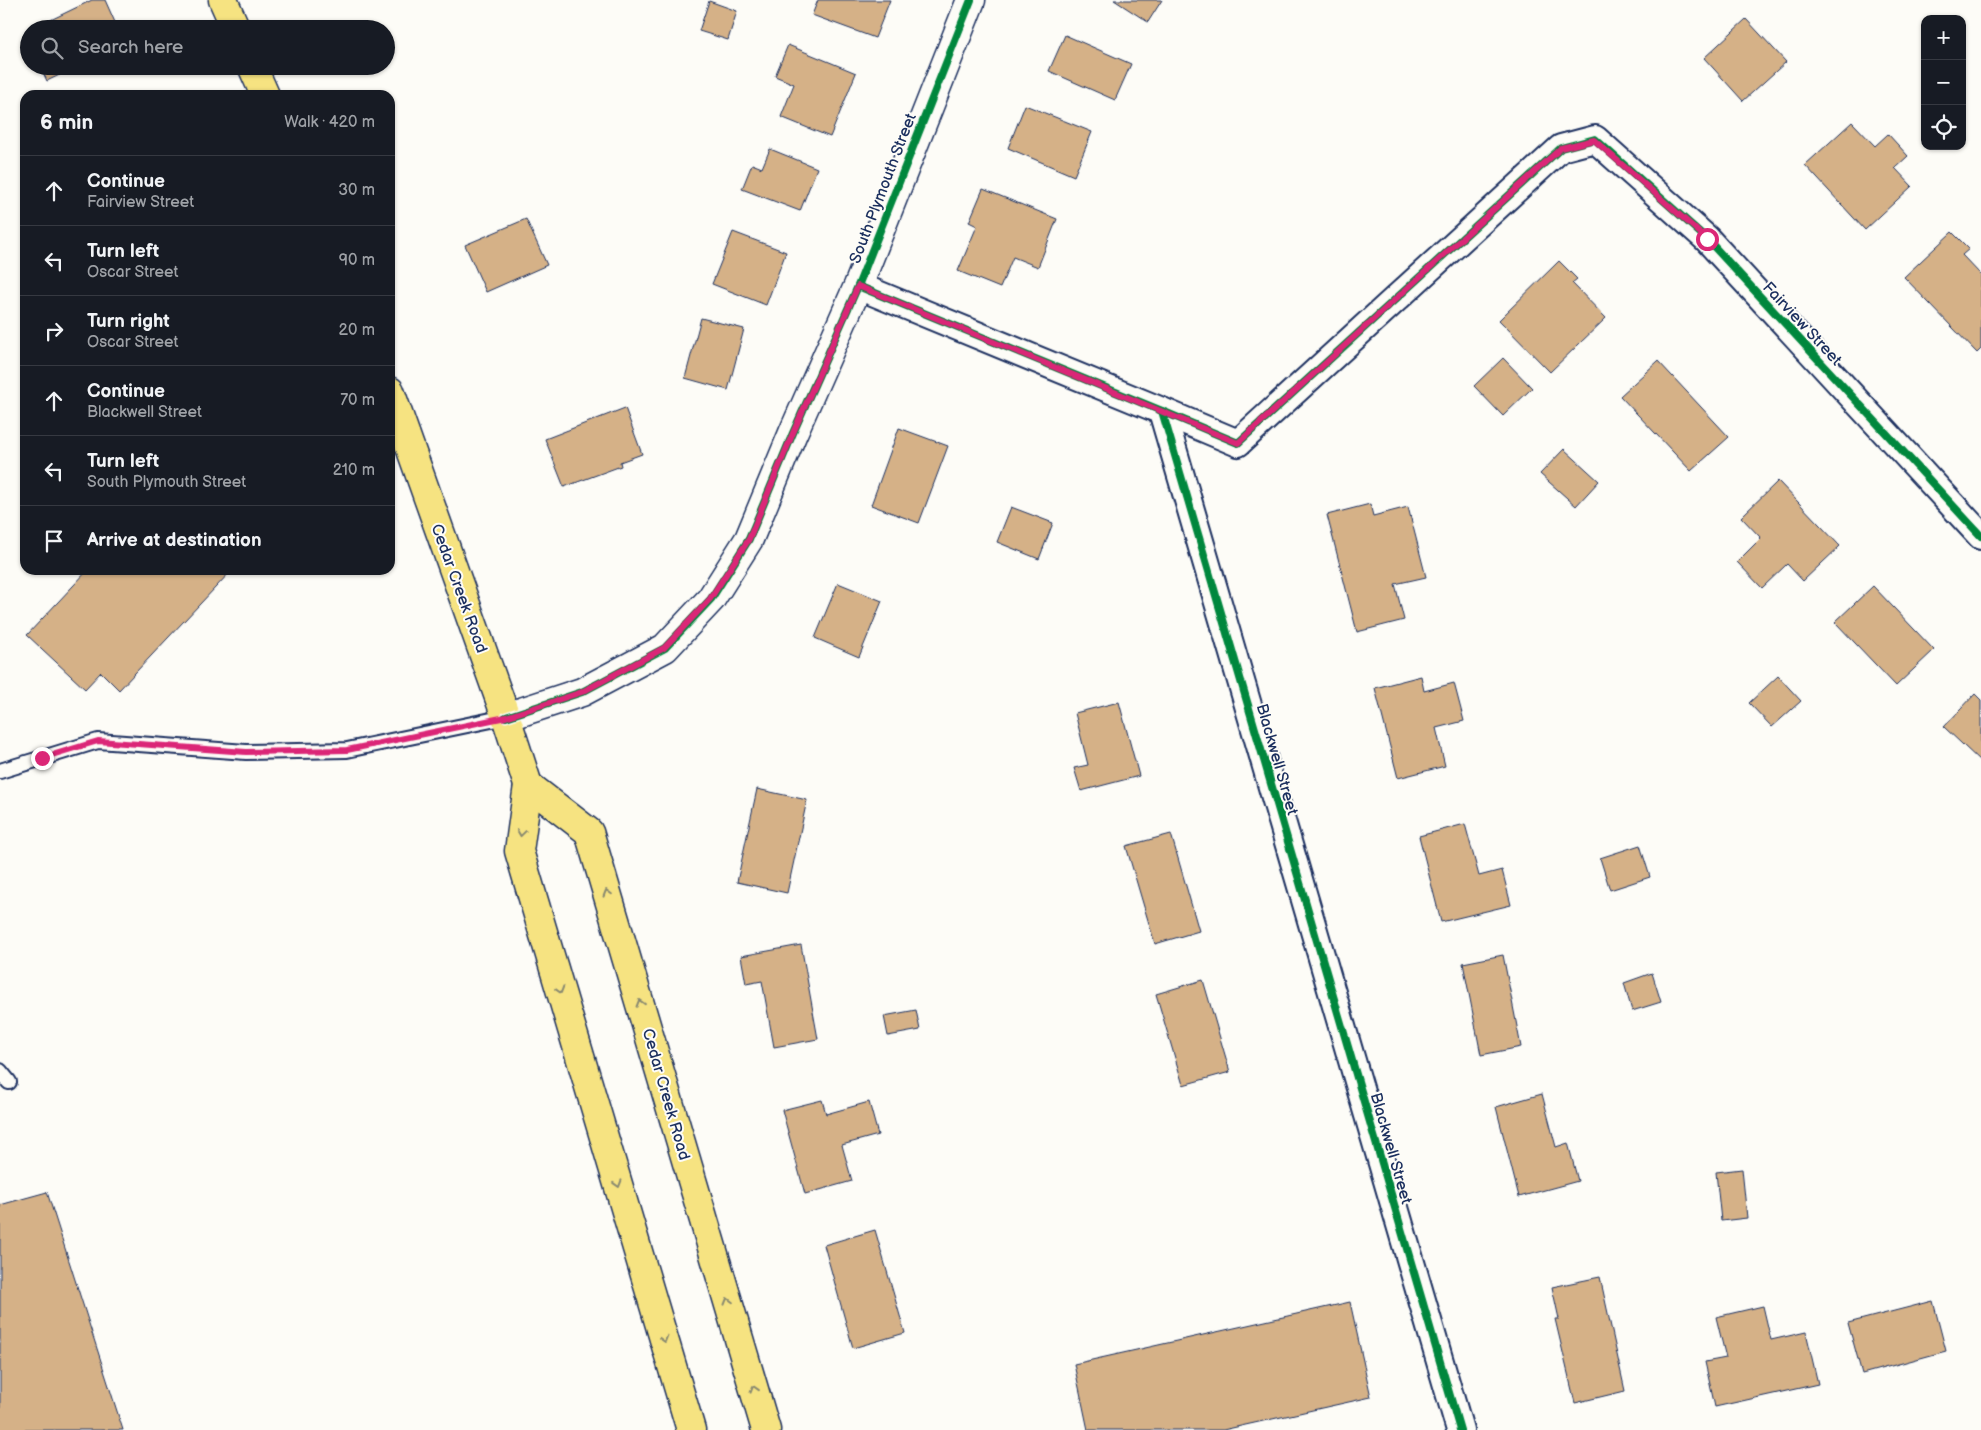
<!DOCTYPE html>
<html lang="en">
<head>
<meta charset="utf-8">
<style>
  body { margin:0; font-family:"Balsamiq Sans",sans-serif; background:#242831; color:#f1f3f6 }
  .controls { position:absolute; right:15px; top:15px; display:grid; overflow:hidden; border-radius:10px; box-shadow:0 1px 4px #0004 }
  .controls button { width:45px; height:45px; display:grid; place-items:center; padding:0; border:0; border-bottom:1px solid #363941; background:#171b24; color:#f1f3f6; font:25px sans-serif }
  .stop { position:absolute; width:15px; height:15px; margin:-11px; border:4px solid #db2777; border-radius:50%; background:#fff }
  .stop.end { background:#db2777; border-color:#fff; box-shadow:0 1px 5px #0008 }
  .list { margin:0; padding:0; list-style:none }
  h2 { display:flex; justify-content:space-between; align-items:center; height:65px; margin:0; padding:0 20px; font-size:21px }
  h2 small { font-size:16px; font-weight:400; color:#9ea1a6 }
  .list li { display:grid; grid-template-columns:32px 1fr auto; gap:15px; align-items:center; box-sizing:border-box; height:70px; padding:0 20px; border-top:1px solid #363941 }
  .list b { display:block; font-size:19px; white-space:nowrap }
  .list p { margin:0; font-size:16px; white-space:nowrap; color:#9ea1a6 }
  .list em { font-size:16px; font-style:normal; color:#9ea1a6 }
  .icon { flex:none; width:28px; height:28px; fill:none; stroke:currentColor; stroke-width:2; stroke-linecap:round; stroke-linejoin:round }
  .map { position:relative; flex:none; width:1981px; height:1430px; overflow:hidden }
  .search { position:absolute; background:#171b24; box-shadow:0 1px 4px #0004; left:20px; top:20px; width:375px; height:55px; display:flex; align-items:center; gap:12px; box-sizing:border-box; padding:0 18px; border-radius:28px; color:#9ea1a6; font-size:19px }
  .panel { position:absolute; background:#171b24; box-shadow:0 1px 4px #0004; left:20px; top:90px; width:375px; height:485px; border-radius:15px }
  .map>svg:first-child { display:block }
  .building { fill:#d5b187; stroke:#1b2f5e }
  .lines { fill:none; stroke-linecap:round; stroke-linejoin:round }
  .lane-casing { stroke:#1b2f5e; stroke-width:18 }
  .street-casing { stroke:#1b2f5e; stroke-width:30 }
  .secondary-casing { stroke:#1b2f5e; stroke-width:31 }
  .primary-casing { stroke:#1b2f5e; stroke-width:31 }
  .lane { stroke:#fdfcf7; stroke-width:14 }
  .street { stroke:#fdfcf7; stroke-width:26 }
  .secondary { stroke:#fdfcf7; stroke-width:28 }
  .primary { stroke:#f6e381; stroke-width:28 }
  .cycleway-casing { stroke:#fdfcf7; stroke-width:11 }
  .cycleway { stroke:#00873e; stroke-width:8 }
  .oneway { stroke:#888970 }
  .route { stroke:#db2777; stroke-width:6 }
  .labels { text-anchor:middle; stroke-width:4; stroke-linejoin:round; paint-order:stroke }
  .street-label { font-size:16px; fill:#1b2f5e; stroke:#fdfcf7 }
</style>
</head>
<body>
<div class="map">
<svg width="1981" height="1430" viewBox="0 0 1981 1430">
  <rect width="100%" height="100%" fill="#fdfcf7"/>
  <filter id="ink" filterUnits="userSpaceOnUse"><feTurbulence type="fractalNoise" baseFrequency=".02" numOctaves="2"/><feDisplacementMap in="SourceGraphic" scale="10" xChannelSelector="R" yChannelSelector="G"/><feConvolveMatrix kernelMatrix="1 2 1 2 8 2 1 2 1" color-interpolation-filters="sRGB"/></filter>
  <g filter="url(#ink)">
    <g class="building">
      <polygon points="92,0 105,0 118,29 32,29"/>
      <polygon points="818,0 890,0 875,38 812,15"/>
      <polygon points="1114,0 1162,0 1148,22"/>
      <polygon points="709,1 737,11 728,40 699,31"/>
      <polygon points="1746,19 1786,62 1743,101 1704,58"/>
      <polygon points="1065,35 1131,64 1115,100 1049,71"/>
      <polygon points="788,45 856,73 830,137 781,117 794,84 775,76"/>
      <polygon points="40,66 78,66 47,81"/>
      <polygon points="1025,105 1092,132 1074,176 1008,148"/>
      <polygon points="1852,122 1875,146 1888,134 1908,156 1895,168 1912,186 1865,230 1805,165"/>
      <polygon points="770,149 817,168 800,211 742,189 752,164 762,168"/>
      <polygon points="983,189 1057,219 1038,267 1013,257 1000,288 958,271 977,226 969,222"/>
      <polygon points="526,219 547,265 486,292 465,245"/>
      <polygon points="733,232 786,252 766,305 712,284"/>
      <polygon points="1952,232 1969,249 1962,255 1981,275 1981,349 1977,353 1904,277"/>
      <polygon points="1559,261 1577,279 1572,283 1606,318 1550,372 1499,320"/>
      <polygon points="701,318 744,329 728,390 685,378"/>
      <polygon points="1503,358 1532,388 1503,416 1474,386"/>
      <polygon points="1658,361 1729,437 1691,471 1620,396"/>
      <polygon points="625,408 642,454 620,462 621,466 564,487 545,439"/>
      <polygon points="899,428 948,446 919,523 871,505"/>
      <polygon points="1564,449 1599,481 1576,506 1540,474"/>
      <polygon points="1778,481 1840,546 1803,581 1787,564 1762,588 1737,562 1761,538 1741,517"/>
      <polygon points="1370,504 1373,516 1408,507 1426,577 1395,584 1404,620 1357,632 1327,515"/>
      <polygon points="1011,507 1053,523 1039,559 997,542"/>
      <polygon points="88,570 232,570 119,690 101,672 85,689 27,635"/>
      <polygon points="838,583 882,601 859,657 815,638"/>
      <polygon points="1873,586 1934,650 1896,686 1835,622"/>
      <polygon points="1421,676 1424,691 1454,683 1464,721 1436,728 1445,766 1398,778 1375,688"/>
      <polygon points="1778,676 1801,701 1772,727 1749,703"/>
      <polygon points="1975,694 1981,700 1981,762 1944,727"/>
      <polygon points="1119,702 1139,776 1081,791 1074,768 1088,765 1075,713"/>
      <polygon points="757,789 807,800 787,893 737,882"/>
      <polygon points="1465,824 1479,876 1502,870 1511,905 1441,922 1419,836"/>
      <polygon points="1171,834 1199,931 1155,944 1126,846"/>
      <polygon points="1640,845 1650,877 1610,890 1600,858"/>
      <polygon points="801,945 818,1039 774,1047 762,981 746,984 741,956"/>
      <polygon points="1503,955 1521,1047 1481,1055 1463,963"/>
      <polygon points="1652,973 1661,1002 1632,1011 1624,983"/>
      <polygon points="1203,980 1230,1072 1183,1085 1156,994"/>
      <polygon points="916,1010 920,1030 888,1036 884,1016"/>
      <polygon points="1542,1094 1556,1147 1568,1143 1578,1181 1519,1197 1496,1107"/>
      <polygon points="822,1100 826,1114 869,1102 878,1135 842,1145 852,1181 805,1194 782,1110"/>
      <polygon points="1742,1169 1747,1218 1721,1221 1716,1172"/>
      <polygon points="47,1192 123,1430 0,1430 0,1205"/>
      <polygon points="875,1230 905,1333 853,1348 824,1245"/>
      <polygon points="1600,1277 1625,1391 1575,1403 1555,1319 1559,1319 1552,1287"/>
      <polygon points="1933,1301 1946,1351 1862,1374 1848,1323"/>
      <polygon points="1350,1302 1371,1397 1223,1430 1088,1430 1074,1364"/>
      <polygon points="1763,1306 1771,1340 1806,1332 1818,1384 1715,1407 1705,1362 1726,1358 1716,1317"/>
    </g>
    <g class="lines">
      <g class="lane-casing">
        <g id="lane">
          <polyline points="0,771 98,741 246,752 347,750 506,717"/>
          <polyline points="0,1071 9,1082"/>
        </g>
      </g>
      <g class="street-casing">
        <g id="street">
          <polyline points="858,286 1162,411 1460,1430"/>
          <polyline points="1162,411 1238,443 1561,148 1595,139 1707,239 1981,536"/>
        </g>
      </g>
      <g class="secondary-casing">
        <polyline id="secondary" points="506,717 582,692 665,648 711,599 749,539 793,433 858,286 971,0"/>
      </g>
      <g class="primary-casing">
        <g id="primary">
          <polyline points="223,0 236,29"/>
          <polyline points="252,66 265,95"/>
          <polyline points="390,391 506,717 528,785 519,851 691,1430"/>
          <polyline points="528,785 589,832 766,1430"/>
        </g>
      </g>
      <use href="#lane" class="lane"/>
      <use href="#street" class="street"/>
      <use href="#secondary" class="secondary"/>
      <use href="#primary" class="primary"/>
      <g class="cycleway-casing">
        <g id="cycleway">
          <polyline points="858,286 1162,411 1460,1430"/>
          <polyline points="1162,411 1238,443 1561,148 1595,139 1707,239 1981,536"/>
          <polyline points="506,717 582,692 665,648 711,599 749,539 793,433 858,286 971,0"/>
        </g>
      </g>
      <use href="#cycleway" class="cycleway"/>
    </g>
    <defs><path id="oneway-chevron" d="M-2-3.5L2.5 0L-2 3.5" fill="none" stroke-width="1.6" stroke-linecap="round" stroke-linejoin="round" transform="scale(1.25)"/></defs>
    <g class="oneway">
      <use href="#oneway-chevron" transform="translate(521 833) rotate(98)"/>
      <use href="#oneway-chevron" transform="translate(607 893) rotate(-106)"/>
      <use href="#oneway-chevron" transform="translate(560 990) rotate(73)"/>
      <use href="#oneway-chevron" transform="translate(640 1003) rotate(-107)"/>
      <use href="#oneway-chevron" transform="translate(618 1184) rotate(73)"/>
      <use href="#oneway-chevron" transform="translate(728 1301) rotate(-106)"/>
      <use href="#oneway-chevron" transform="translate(664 1339) rotate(73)"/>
      <use href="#oneway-chevron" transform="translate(754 1389) rotate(-107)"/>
    </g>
  </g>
  <g class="lines" filter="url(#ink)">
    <polyline class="route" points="42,758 98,741 246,752 347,750 506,717 582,692 664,648 710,599 749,539 793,433 858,286 1238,443 1561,148 1594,140 1707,239"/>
  </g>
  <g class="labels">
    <g class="street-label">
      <text transform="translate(882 188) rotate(-69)" y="6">South Plymouth Street</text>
      <text transform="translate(1803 323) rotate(47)" y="6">Fairview Street</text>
      <text transform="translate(460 588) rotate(70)" y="6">Cedar Creek Road</text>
      <text transform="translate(1278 759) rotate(74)" y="6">Blackwell Street</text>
      <text transform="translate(667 1094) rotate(74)" y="6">Cedar Creek Road</text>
      <text transform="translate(1392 1148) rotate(74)" y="6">Blackwell Street</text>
    </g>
  </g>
</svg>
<div class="controls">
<button>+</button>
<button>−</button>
<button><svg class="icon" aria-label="locate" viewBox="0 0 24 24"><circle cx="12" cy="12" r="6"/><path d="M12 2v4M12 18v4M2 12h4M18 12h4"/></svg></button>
</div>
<div class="stop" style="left:1707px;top:239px"></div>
<div class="stop end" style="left:42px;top:758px"></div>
<div class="search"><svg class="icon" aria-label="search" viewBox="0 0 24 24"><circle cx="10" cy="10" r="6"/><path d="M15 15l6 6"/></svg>Search here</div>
<section class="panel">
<h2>6 min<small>Walk · 420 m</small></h2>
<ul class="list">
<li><svg class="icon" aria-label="ahead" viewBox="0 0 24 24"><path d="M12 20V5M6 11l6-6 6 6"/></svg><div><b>Continue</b><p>Fairview Street</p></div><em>30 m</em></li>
<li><svg class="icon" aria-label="left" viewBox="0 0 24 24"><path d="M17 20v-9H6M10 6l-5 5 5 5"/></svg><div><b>Turn left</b><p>Oscar Street</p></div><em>90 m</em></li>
<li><svg class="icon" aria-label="right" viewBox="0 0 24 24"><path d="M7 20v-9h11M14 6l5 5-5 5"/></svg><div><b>Turn right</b><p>Oscar Street</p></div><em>20 m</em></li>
<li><svg class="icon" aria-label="ahead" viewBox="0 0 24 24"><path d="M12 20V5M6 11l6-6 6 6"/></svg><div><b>Continue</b><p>Blackwell Street</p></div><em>70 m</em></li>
<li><svg class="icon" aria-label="left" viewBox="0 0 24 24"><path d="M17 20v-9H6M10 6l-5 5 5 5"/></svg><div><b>Turn left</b><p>South Plymouth Street</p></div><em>210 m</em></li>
<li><svg class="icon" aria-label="arrive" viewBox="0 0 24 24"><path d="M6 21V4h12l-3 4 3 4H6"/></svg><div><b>Arrive at destination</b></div></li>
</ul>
</section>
</div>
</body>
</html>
